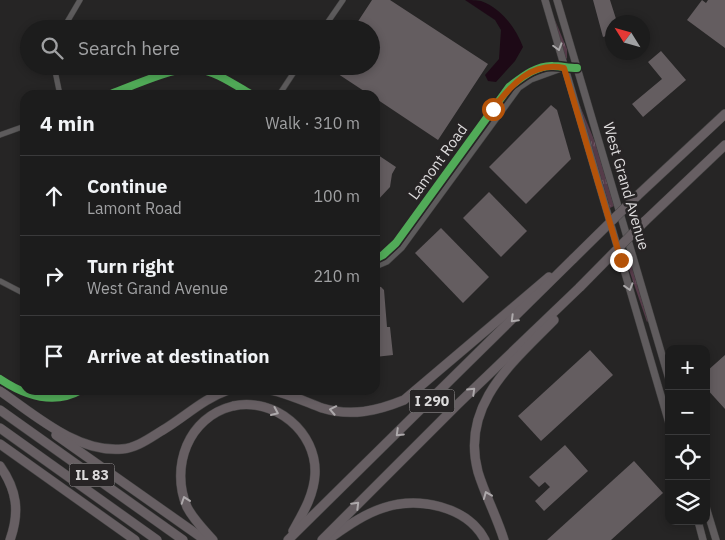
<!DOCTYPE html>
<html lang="en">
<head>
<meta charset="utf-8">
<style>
  body { margin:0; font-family:"IBM Plex Sans",sans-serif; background:#292929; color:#f1f3f6 }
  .controls { position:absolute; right:15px; bottom:15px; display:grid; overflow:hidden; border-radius:10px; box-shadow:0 2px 8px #0003 }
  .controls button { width:45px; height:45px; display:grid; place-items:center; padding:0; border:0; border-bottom:1px solid #3a3a3b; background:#1c1c1c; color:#f1f3f6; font:25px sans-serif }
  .compass { position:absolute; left:605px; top:15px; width:45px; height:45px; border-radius:50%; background:#1c1c1c; box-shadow:0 2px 8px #0003; rotate:307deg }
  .stop { position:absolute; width:15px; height:15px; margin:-11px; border:4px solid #b45309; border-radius:50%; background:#fff }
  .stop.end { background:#b45309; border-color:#fff; box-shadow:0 1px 5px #0008 }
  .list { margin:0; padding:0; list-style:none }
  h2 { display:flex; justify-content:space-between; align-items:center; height:65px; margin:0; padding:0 20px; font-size:21px }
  h2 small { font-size:16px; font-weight:400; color:#a0a1a3 }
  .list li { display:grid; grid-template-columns:32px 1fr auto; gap:15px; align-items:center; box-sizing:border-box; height:80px; padding:0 20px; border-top:1px solid #3a3a3b }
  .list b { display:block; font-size:19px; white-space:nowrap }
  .list p { margin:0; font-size:16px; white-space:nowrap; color:#a0a1a3 }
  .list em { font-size:16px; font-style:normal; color:#a0a1a3 }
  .icon { flex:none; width:28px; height:28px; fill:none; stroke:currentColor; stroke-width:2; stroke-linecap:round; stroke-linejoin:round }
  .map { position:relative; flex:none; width:725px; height:540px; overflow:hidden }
  .search { position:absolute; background:#1c1c1c; box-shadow:0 2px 8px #0003; left:20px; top:20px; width:360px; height:55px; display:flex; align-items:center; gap:12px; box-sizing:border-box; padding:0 18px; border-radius:28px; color:#a0a1a3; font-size:19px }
  .panel { position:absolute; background:#1c1c1c; box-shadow:0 2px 8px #0003; left:20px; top:90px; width:360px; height:305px; border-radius:15px }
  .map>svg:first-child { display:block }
  .grass { fill:url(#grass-tufts) }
  .water { fill:#1d0916 }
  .building { fill:#645d60 }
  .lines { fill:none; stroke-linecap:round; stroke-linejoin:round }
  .street-casing { stroke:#444343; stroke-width:6 }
  .secondary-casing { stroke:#444343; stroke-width:8 }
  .highway-casing { stroke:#444343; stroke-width:10 }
  .street { stroke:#5d5b5c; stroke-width:5 }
  .secondary { stroke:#605c5e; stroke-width:7 }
  .highway { stroke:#675f63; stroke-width:9 }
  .highway-bridge-casing { stroke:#444343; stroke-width:10; stroke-linecap:butt }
  .highway-bridge { stroke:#675f63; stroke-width:9 }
  .cycleway-casing { stroke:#272425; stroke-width:11 }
  .cycleway { stroke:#51ab58; stroke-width:8 }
  .oneway { stroke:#aaa8a9 }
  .oneway2 { stroke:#ada9ab }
  .route { stroke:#b45309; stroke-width:6 }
  .labels { text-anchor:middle; stroke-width:5; stroke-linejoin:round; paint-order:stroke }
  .shield { fill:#272425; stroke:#a6a3a4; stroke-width:1 }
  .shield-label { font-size:14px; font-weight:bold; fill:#dcdadb }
  .street-label { font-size:15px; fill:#dcdadb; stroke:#272425 }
</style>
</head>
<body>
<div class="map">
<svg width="725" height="540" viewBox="0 0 725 540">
  <defs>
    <pattern id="grass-tufts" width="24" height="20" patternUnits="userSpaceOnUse" patternTransform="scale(1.25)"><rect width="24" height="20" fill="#553b49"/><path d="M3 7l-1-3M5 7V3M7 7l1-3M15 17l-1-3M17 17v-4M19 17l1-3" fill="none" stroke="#6d5763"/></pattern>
  </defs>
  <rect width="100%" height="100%" fill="#262525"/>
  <g class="grass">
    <polygon points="552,13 567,49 567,58 566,59"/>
    <polygon points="578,101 595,142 614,206 610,208"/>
    <polygon points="628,254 648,321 647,322 624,255"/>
  </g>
  <path class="water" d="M465 0C470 0 477 0 481 1 501 8 516 28 523 47L515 61 496 82 488 81 485 75 499 59 501 30 495 20Z"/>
  <g class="building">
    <polygon points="372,0 390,0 488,64 438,140 375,98 375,95 370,95 326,66 371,66 371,29 353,29"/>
    <polygon points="593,0 610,0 617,22 612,22 612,34 603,37"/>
    <polygon points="702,0 706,3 708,0 725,0 725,48 687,20"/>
    <polygon points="661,51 686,80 643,117 632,104 662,79 648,62"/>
    <polygon points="551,105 557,110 571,159 526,204 489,167"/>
    <polygon points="375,153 396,167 392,174 390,187 375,203"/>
    <polygon points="489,192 527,231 501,257 463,218"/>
    <polygon points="441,228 489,277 463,303 415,253"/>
    <polygon points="375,286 381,287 384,290 387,327 390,327 393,355 375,357"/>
    <polygon points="590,350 613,375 541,441 518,416"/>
    <polygon points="725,355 725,409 706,388 706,372"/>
    <polygon points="565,445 588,471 544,511 535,501 550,487 545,482 539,487 529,477"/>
    <polygon points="634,461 663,493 611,540 547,540"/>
  </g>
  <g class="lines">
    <g class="street-casing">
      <g id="street">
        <polyline points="63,29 80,0"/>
        <polyline points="323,29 343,0"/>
        <polyline points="54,66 60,95"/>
        <path d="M108 95C127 88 174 67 193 68 214 70 235 85 252 95"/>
        <polyline points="279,95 298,66"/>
        <polyline points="0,135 25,126"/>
        <path d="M375 259 383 255 396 243 509 87C521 78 536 65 553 66 561 66 568 68 577 68"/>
        <polyline points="375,267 387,262 402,248 519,88 531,80 564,68"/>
        <polyline points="0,281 25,294"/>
        <path d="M0 379C24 395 53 406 81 390"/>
      </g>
    </g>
    <g class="secondary-casing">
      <g id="secondary">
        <polyline points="545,0 669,423"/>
        <polyline points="557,0 669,379"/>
        <polyline points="706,507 716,540"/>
        <polyline points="698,521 703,540"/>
      </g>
    </g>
    <g class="highway-casing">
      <g id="highway">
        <polyline points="637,196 725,114"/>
        <polyline points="645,221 725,145"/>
        <path d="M271 390C289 394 306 402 322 408 351 417 377 411 404 400L549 277"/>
        <path d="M0 391C35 415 77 453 122 449 137 448 151 437 163 430 186 416 203 399 228 390"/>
        <polyline points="0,410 183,540"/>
        <polyline points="0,428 157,540"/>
        <polyline points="56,435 205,540"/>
        <polyline points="0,444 135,540"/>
        <path d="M0 466C17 490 20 512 10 540"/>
        <path d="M330 538C346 527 364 514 383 508 418 496 467 506 485 540"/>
        <path d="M213 540C204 530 193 519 187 507 170 467 188 417 233 406 275 397 317 432 315 474 314 495 303 513 293 531"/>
        <polyline points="288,540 573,259"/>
        <polyline points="322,540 458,404 580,287"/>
        <path d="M504 540C497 517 485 495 478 472 460 405 512 363 554 320"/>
      </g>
    </g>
    <use href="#street" class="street"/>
    <use href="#secondary" class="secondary"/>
    <use href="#highway" class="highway"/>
    <g class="highway-bridge-casing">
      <g id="highway-bridge">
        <polyline points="573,259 637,196"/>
        <polyline points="580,287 645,221"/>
      </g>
    </g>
    <use href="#highway-bridge" class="highway-bridge"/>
    <g class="cycleway-casing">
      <g id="cycleway">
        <path d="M108 95C127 88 174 67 193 68 214 70 235 85 252 95"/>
        <path d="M375 259 383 255 396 243 509 87C521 78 536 65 553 66 561 66 568 68 577 68"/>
        <path d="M0 379C24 395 53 406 81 390"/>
      </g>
    </g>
    <use href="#cycleway" class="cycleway"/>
  </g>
  <defs><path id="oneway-chevron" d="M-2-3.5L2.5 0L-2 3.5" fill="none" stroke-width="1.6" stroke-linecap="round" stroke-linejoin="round" transform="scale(1.25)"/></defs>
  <g class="oneway">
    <use href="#oneway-chevron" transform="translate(558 47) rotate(74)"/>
    <use href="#oneway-chevron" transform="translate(629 287) rotate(73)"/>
  </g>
  <g class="oneway2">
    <use href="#oneway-chevron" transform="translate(514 319) rotate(135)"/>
    <use href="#oneway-chevron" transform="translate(472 391) rotate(-44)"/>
    <use href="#oneway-chevron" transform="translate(333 410) rotate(-169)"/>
    <use href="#oneway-chevron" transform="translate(275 412) rotate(24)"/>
    <use href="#oneway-chevron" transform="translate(399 433) rotate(136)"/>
    <use href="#oneway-chevron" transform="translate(487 495) rotate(-112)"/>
    <use href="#oneway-chevron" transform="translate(185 500) rotate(-109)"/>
    <use href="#oneway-chevron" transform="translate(356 505) rotate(-45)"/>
  </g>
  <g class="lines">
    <path class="route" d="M493 109C511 85 532 61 564 68L621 260"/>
  </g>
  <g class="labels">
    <g class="shield">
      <rect x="409.5" y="389.5" width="45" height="23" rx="4"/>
      <rect x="69.5" y="463.5" width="45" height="23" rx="4"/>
    </g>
    <g class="shield-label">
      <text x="432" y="406">I 290</text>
      <text x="92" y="480">IL 83</text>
    </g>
    <g class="street-label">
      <text transform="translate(438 162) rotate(-54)" y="5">Lamont Road</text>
      <text transform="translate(626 186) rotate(74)" y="5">West Grand Avenue</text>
    </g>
  </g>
</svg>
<div class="controls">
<button>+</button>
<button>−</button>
<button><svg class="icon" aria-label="locate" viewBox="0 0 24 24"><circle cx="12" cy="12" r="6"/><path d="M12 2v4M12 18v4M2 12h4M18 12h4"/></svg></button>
<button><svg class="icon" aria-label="layers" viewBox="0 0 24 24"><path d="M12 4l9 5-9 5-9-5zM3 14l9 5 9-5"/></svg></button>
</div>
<svg class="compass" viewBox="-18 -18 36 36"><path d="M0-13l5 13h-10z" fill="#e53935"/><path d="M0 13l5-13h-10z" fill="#a0a1a3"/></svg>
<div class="stop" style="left:493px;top:109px"></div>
<div class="stop end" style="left:621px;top:260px"></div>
<div class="search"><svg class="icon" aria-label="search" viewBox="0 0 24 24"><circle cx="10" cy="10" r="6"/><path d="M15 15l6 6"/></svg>Search here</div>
<section class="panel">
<h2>4 min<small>Walk · 310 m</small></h2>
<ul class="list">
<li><svg class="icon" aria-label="ahead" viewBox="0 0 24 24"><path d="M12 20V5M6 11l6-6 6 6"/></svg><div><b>Continue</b><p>Lamont Road</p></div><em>100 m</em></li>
<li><svg class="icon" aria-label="right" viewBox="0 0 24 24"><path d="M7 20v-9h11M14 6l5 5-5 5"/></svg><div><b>Turn right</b><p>West Grand Avenue</p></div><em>210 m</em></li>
<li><svg class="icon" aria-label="arrive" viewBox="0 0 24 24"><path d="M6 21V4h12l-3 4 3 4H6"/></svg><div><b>Arrive at destination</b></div></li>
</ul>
</section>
</div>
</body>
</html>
